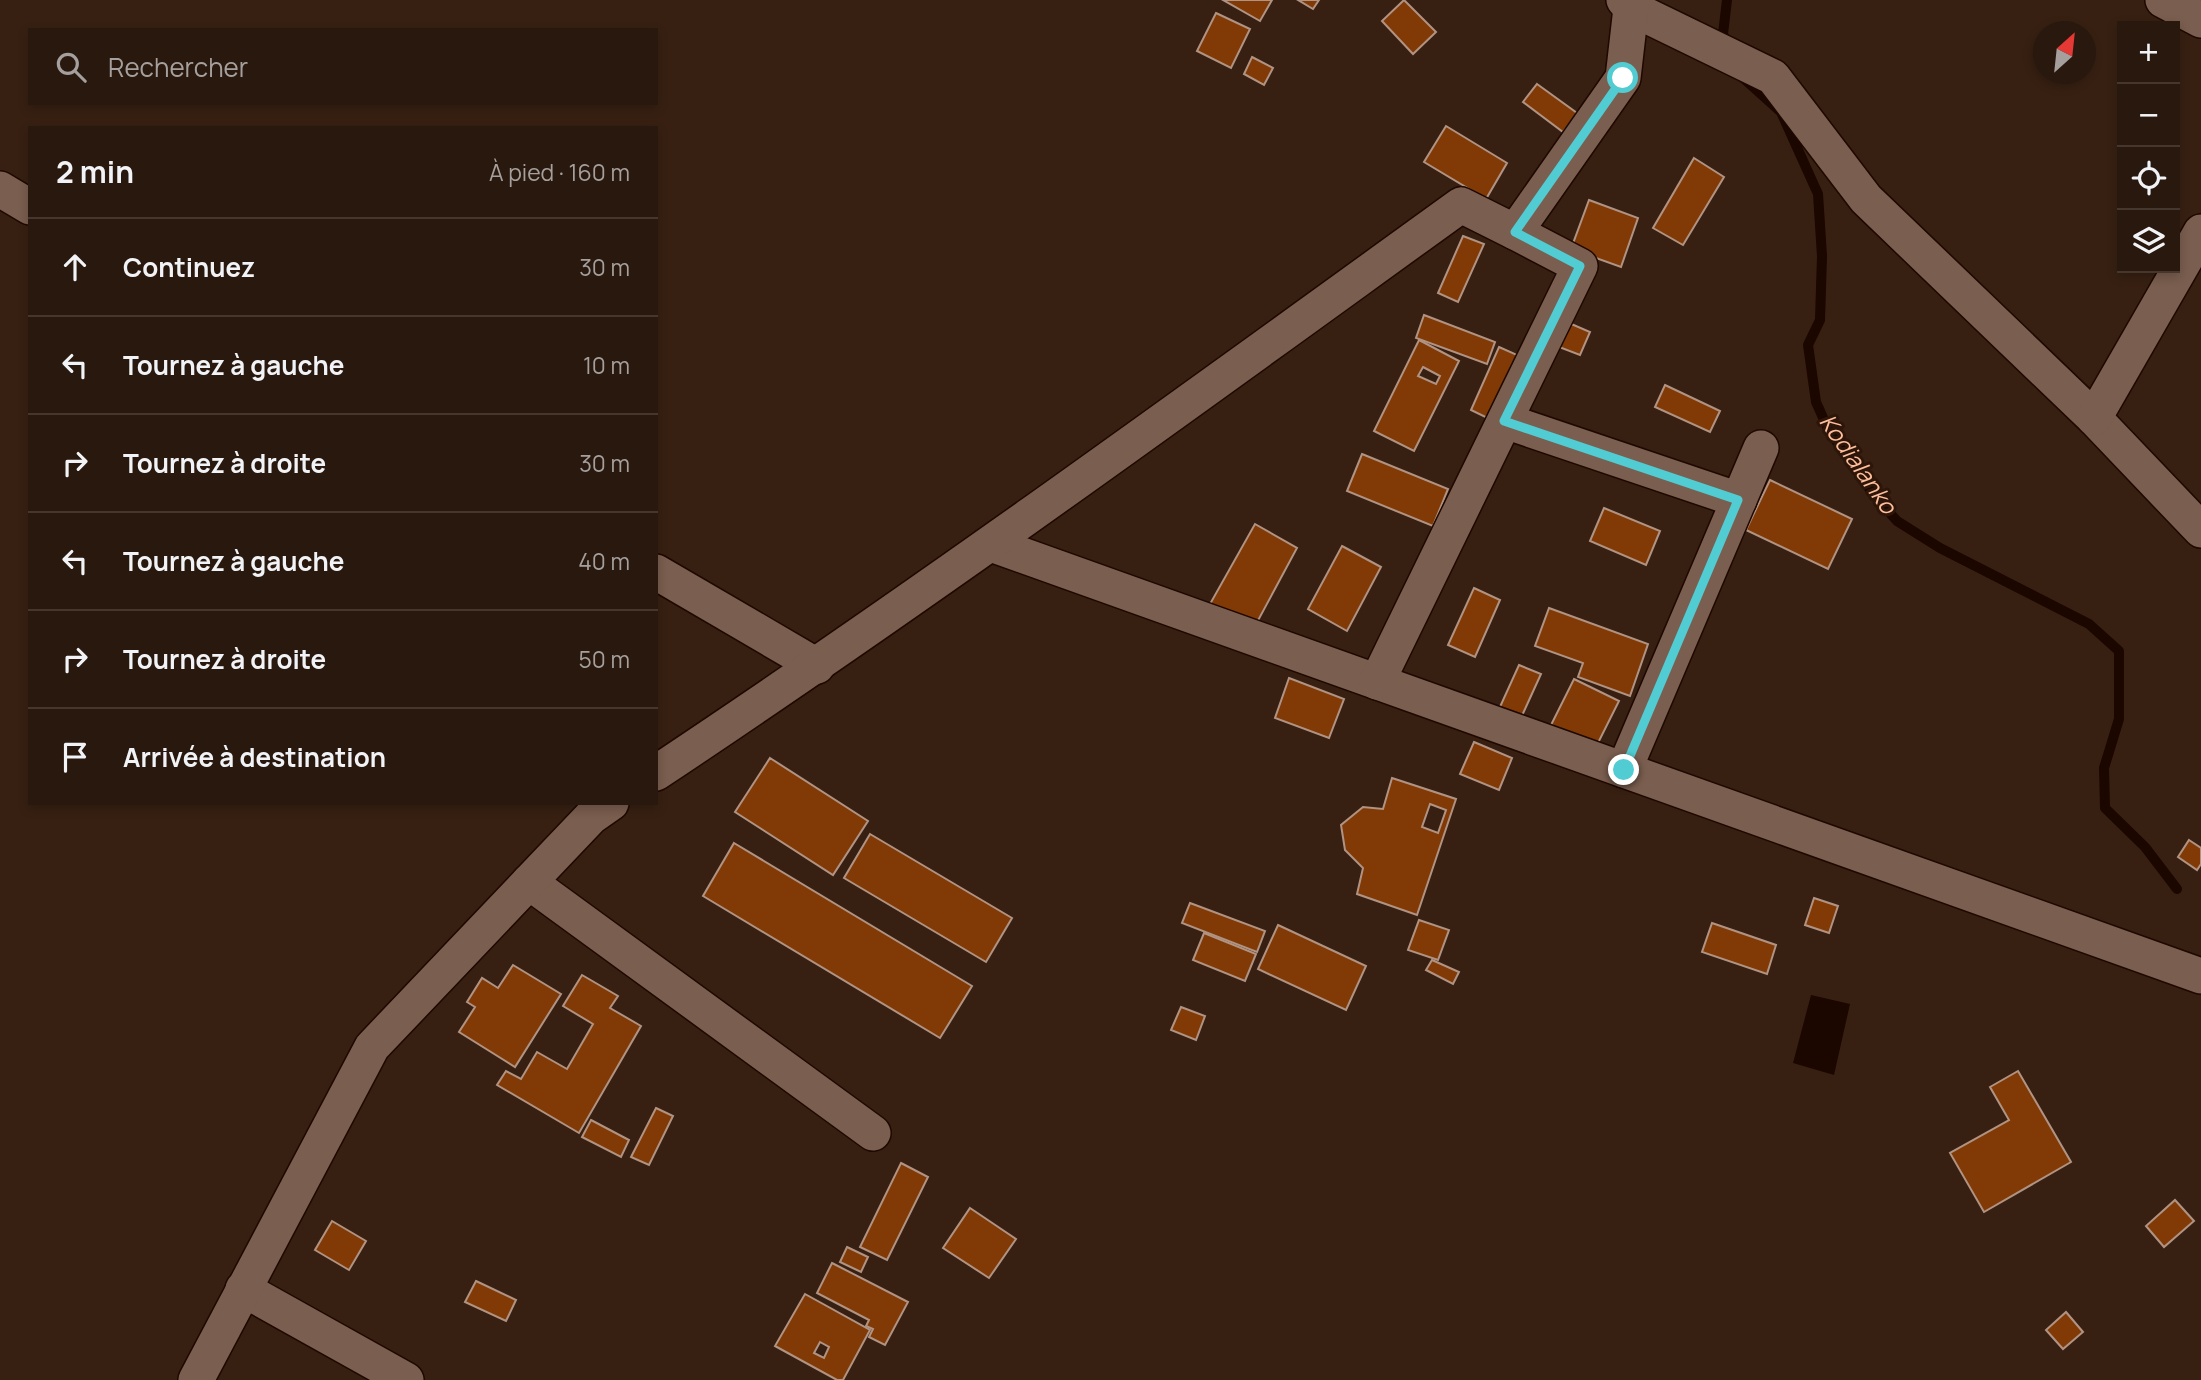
<!DOCTYPE html>
<html lang="fr">
<head>
<meta charset="utf-8">
<style>
  body { margin:0; font-family:Manrope,sans-serif; background:#35251c; color:#f1f3f6 }
  .controls { position:absolute; right:21px; top:21px; display:grid; overflow:hidden; border-radius:0px; box-shadow:0 4px 10px #0003 }
  .controls button { width:63px; height:63px; display:grid; place-items:center; padding:0; border:0; border-bottom:2px solid #45372e; background:#29180e; color:#f1f3f6; font:35px sans-serif }
  .compass { position:absolute; left:2033px; top:21px; width:63px; height:63px; border-radius:50%; background:#29180e; box-shadow:0 4px 10px #0003; rotate:27deg }
  .stop { position:absolute; width:21px; height:21px; margin:-16px; border:5px solid #51ccd2; border-radius:50%; background:#fff }
  .stop.end { background:#51ccd2; border-color:#fff; box-shadow:0 2px 7px #0008 }
  .list { margin:0; padding:0; list-style:none }
  h2 { display:flex; justify-content:space-between; align-items:center; height:91px; margin:0; padding:0 28px; font-size:30px }
  h2 small { font-size:23px; font-weight:400; color:#a5a09e }
  .list li { display:grid; grid-template-columns:46px 1fr auto; gap:21px; align-items:center; box-sizing:border-box; height:98px; padding:0 28px; border-top:2px solid #45372e }
  .list b { display:block; font-size:26px; white-space:nowrap }
  .list em { font-size:23px; font-style:normal; color:#a5a09e }
  .icon { flex:none; width:38px; height:38px; fill:none; stroke:currentColor; stroke-width:2; stroke-linecap:round; stroke-linejoin:round }
  .map { position:relative; flex:none; width:2201px; height:1380px; overflow:hidden }
  .search { position:absolute; background:#29180e; box-shadow:0 4px 10px #0003; left:28px; top:28px; width:630px; height:77px; display:flex; align-items:center; gap:18px; box-sizing:border-box; padding:0 24px; border-radius:0px; color:#a5a09e; font-size:26px }
  .panel { position:absolute; background:#29180e; box-shadow:0 4px 10px #0003; left:28px; top:126px; width:630px; height:679px; border-radius:0px }
  .map>svg:first-child { display:block }
  .water { fill:#1b0600 }
  .lines { fill:none; stroke-linecap:round; stroke-linejoin:round }
  .stream { stroke:#1b0600; stroke-width:10 }
  .building { fill:#813a05; stroke:#b19383; stroke-width:2; fill-rule:evenodd }
  .minor-casing { stroke:#1e0800; stroke-width:38 }
  .minor { stroke:#7a5e4f; stroke-width:35 }
  .route { stroke:#51ccd2; stroke-width:9 }
  .labels { text-anchor:middle; stroke-width:6; stroke-linejoin:round; paint-order:stroke }
  .water-label { font-size:23px; font-style:italic; fill:#febf9d; stroke:#2d1609 }
</style>
</head>
<body>
<div class="map">
<svg width="2201" height="1380" viewBox="0 0 2201 1380">
  <rect width="100%" height="100%" fill="#372012"/>
  <polygon class="water" points="1811,995 1850,1004 1834,1075 1793,1063"/>
  <g class="lines">
    <g class="stream">
      <polyline points="1727,0 1723,34 1728,45"/>
      <polyline points="1741,76 1781,112 1818,194 1822,256 1820,320 1808,345 1816,402 1829,431 1873,494 1897,521 1940,548 2089,624 2119,651 2119,719 2104,768 2105,808 2145,847 2177,889"/>
    </g>
  </g>
  <g class="building">
    <polygon points="1223,0 1272,0 1260,21"/>
    <polygon points="1298,0 1319,0 1313,9"/>
    <polygon points="1404,0 1436,32 1413,54 1382,21"/>
    <polygon points="1216,13 1250,29 1231,68 1197,51"/>
    <polygon points="1252,57 1273,68 1264,85 1244,74"/>
    <polygon points="1537,84 1577,113 1563,132 1523,102"/>
    <polygon points="1446,126 1507,163 1486,199 1424,162"/>
    <polygon points="1694,158 1724,177 1683,245 1653,228"/>
    <polygon points="1589,200 1638,218 1621,267 1571,249"/>
    <polygon points="1463,236 1484,244 1458,302 1438,293"/>
    <polygon points="1424,315 1495,342 1487,364 1416,338"/>
    <polygon points="1569,323 1590,332 1580,355 1559,347"/>
    <path d="M1419 340 1459 361 1414 451 1374 431ZM1423 367 1440 376 1436 384 1418 376Z"/>
    <polygon points="1499,347 1535,363 1506,427 1471,410"/>
    <polygon points="1665,385 1720,411 1710,432 1655,407"/>
    <polygon points="1362,454 1448,489 1433,526 1347,491"/>
    <polygon points="1770,480 1852,519 1828,569 1746,530"/>
    <polygon points="1604,508 1660,531 1646,565 1590,541"/>
    <polygon points="1255,524 1297,548 1254,628 1210,604"/>
    <polygon points="1342,546 1381,567 1347,631 1308,609"/>
    <polygon points="1474,588 1500,600 1475,657 1448,645"/>
    <polygon points="1549,608 1648,644 1630,696 1578,677 1583,663 1535,646"/>
    <polygon points="1519,665 1541,674 1520,720 1499,709"/>
    <polygon points="1289,678 1344,699 1329,738 1275,718"/>
    <polygon points="1574,679 1619,701 1596,747 1551,725"/>
    <polygon points="1474,742 1512,758 1499,790 1460,774"/>
    <polygon points="770,758 868,821 833,875 735,812"/>
    <path d="M1392 778 1456 799 1417 915 1357 894 1363 868 1345 850 1341 825 1363 807 1383 809ZM1430 804 1446 810 1438 833 1422 827Z"/>
    <polygon points="870,834 1012,918 986,962 844,878"/>
    <polygon points="2189,840 2201,848 2201,864 2197,870 2178,857"/>
    <polygon points="734,843 972,986 940,1038 703,896"/>
    <polygon points="1814,898 1838,906 1829,933 1805,925"/>
    <polygon points="1190,903 1265,931 1257,952 1182,923"/>
    <polygon points="1419,920 1449,930 1438,960 1408,950"/>
    <polygon points="1712,923 1776,945 1767,974 1702,952"/>
    <polygon points="1278,925 1366,966 1346,1010 1258,969"/>
    <polygon points="1204,933 1256,954 1245,981 1193,960"/>
    <polygon points="1432,960 1459,972 1453,984 1426,970"/>
    <polygon points="513,965 561,994 515,1067 459,1032 475,1007 467,1002 482,978 498,988"/>
    <polygon points="582,975 618,996 610,1008 641,1026 579,1133 497,1085 506,1071 521,1079 537,1052 567,1069 593,1024 563,1006"/>
    <polygon points="1181,1007 1205,1016 1196,1040 1171,1030"/>
    <polygon points="2018,1071 2071,1162 1984,1212 1950,1153 2009,1120 1990,1087"/>
    <polygon points="656,1108 673,1116 649,1165 631,1157"/>
    <polygon points="591,1120 629,1140 621,1157 582,1137"/>
    <polygon points="901,1163 928,1177 887,1260 860,1247"/>
    <polygon points="2175,1200 2194,1221 2164,1247 2146,1226"/>
    <polygon points="970,1208 1016,1239 989,1278 943,1248"/>
    <polygon points="332,1221 366,1241 349,1270 315,1250"/>
    <polygon points="847,1247 868,1257 861,1272 840,1262"/>
    <polygon points="832,1263 908,1302 885,1345 869,1337 873,1329 866,1326 869,1320 817,1293"/>
    <polygon points="476,1281 516,1300 506,1321 465,1302"/>
    <path d="M805 1294 870 1330 843 1380H837L775 1346ZM820 1342 829 1347 824 1358 814 1353Z"/>
    <polygon points="2066,1312 2083,1332 2063,1349 2046,1330"/>
  </g>
  <g class="lines">
    <g class="minor-casing">
      <g id="minor">
        <polyline points="1624,0 1631,8 1773,77 1866,199 2094,418 2201,530"/>
        <polyline points="2163,0 2201,20"/>
        <polyline points="0,189 30,207"/>
        <polyline points="2094,418 2201,232"/>
        <polyline points="1505,421 1739,500"/>
        <polyline points="991,544 2201,976"/>
        <polyline points="656,572 817,666"/>
        <polyline points="1377,682 1580,266 1515,232"/>
        <polyline points="1624,770 1761,448"/>
        <path d="M656 773C930 591 1195 397 1461 205L1515 232 1623 78 1631 8"/>
        <polyline points="529,882 873,1133"/>
        <polyline points="243,1289 406,1380"/>
        <polyline points="196,1380 372,1047 591,817 611,803"/>
      </g>
    </g>
    <use href="#minor" class="minor"/>
  </g>
  <g class="lines">
    <polyline class="route" points="1623,78 1515,232 1580,266 1504,421 1738,500 1624,770"/>
  </g>
  <g class="labels">
    <g class="water-label">
      <text transform="translate(1858 464) rotate(55)" y="8">Kodialanko</text>
    </g>
  </g>
</svg>
<div class="controls">
<button>+</button>
<button>−</button>
<button><svg class="icon" aria-label="locate" viewBox="0 0 24 24"><circle cx="12" cy="12" r="6"/><path d="M12 2v4M12 18v4M2 12h4M18 12h4"/></svg></button>
<button><svg class="icon" aria-label="layers" viewBox="0 0 24 24"><path d="M12 4l9 5-9 5-9-5zM3 14l9 5 9-5"/></svg></button>
</div>
<svg class="compass" viewBox="-18 -18 36 36"><path d="M0-13l5 13h-10z" fill="#e53935"/><path d="M0 13l5-13h-10z" fill="#a5a09e"/></svg>
<div class="stop" style="left:1623px;top:78px"></div>
<div class="stop end" style="left:1624px;top:770px"></div>
<div class="search"><svg class="icon" aria-label="search" viewBox="0 0 24 24"><circle cx="10" cy="10" r="6"/><path d="M15 15l6 6"/></svg>Rechercher</div>
<section class="panel">
<h2>2 min<small>À pied · 160 m</small></h2>
<ul class="list">
<li><svg class="icon" aria-label="ahead" viewBox="0 0 24 24"><path d="M12 20V5M6 11l6-6 6 6"/></svg><div><b>Continuez</b></div><em>30 m</em></li>
<li><svg class="icon" aria-label="left" viewBox="0 0 24 24"><path d="M17 20v-9H6M10 6l-5 5 5 5"/></svg><div><b>Tournez à gauche</b></div><em>10 m</em></li>
<li><svg class="icon" aria-label="right" viewBox="0 0 24 24"><path d="M7 20v-9h11M14 6l5 5-5 5"/></svg><div><b>Tournez à droite</b></div><em>30 m</em></li>
<li><svg class="icon" aria-label="left" viewBox="0 0 24 24"><path d="M17 20v-9H6M10 6l-5 5 5 5"/></svg><div><b>Tournez à gauche</b></div><em>40 m</em></li>
<li><svg class="icon" aria-label="right" viewBox="0 0 24 24"><path d="M7 20v-9h11M14 6l5 5-5 5"/></svg><div><b>Tournez à droite</b></div><em>50 m</em></li>
<li><svg class="icon" aria-label="arrive" viewBox="0 0 24 24"><path d="M6 21V4h12l-3 4 3 4H6"/></svg><div><b>Arrivée à destination</b></div></li>
</ul>
</section>
</div>
</body>
</html>
